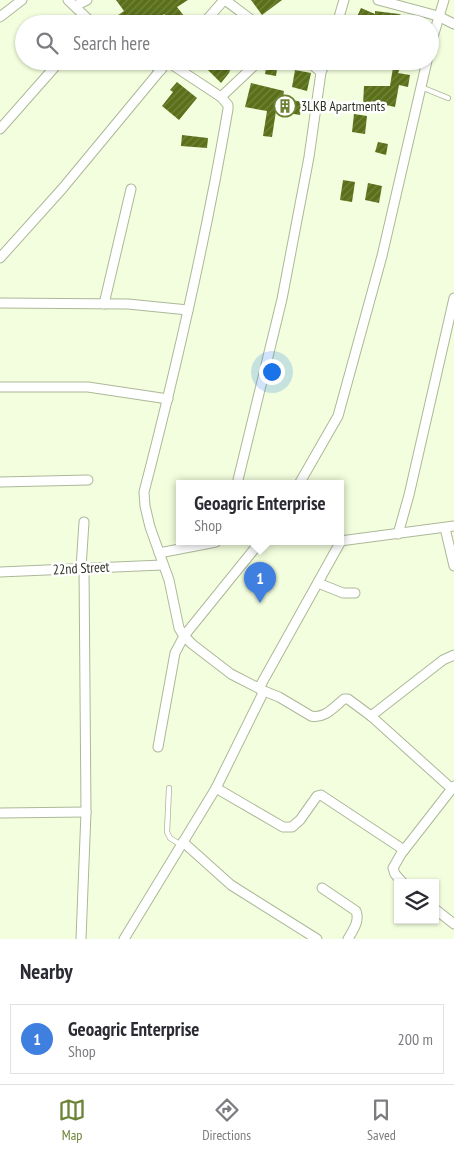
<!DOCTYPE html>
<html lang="en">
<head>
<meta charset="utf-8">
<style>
  body { margin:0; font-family:"PT Sans Narrow",sans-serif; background:#f2f2f3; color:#2b2b33 }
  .controls { position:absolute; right:15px; bottom:15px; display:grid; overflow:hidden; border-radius:0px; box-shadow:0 1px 4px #0004 }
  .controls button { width:45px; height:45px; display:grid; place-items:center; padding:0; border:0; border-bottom:1px solid #e1e1e2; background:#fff; color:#2b2b33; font:25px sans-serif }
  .you { position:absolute; left:271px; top:371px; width:18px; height:18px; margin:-12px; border:4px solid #fff; border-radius:50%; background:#1a73e8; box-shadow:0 0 0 8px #1a73e833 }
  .badge { display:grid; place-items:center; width:32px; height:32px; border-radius:50%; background:#6c8335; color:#fff; font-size:16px; font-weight:700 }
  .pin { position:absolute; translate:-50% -41px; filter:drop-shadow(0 1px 2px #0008) }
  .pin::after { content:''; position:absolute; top:26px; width:18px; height:15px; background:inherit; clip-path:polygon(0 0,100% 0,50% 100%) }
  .popup { position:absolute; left:176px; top:480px; width:168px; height:65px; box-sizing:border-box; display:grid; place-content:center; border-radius:0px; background:#fff; filter:drop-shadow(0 1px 4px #0005); font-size:16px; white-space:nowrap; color:#7c7c81 }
  .popup b { font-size:19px; color:#2b2b33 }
  .popup::after { content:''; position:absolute; left:50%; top:100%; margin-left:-10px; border:10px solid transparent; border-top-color:#fff }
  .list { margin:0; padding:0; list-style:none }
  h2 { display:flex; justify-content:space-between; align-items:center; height:65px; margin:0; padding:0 20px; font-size:21px }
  h2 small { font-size:16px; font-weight:400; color:#7c7c81 }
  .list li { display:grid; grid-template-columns:32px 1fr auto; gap:15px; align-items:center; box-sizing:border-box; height:70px; margin:0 10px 10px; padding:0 10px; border:1px solid #e1e1e2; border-radius:0px }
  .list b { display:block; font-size:19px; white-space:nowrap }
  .list p { margin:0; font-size:16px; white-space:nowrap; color:#7c7c81 }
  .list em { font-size:16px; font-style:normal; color:#7c7c81 }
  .icon { flex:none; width:28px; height:28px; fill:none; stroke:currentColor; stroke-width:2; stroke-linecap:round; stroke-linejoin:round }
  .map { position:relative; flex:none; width:454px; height:939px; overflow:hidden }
  .search { position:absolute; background:#fff; box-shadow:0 1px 4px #0004; left:15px; right:15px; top:15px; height:55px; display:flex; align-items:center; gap:12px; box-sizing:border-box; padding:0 18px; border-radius:28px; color:#7c7c81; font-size:19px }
  .sheet { height:145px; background:#fff }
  nav { display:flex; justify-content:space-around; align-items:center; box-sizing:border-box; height:70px; border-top:1px solid #e1e1e2; background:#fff; font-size:14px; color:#7c7c81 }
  nav a { display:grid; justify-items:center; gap:2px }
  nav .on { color:#6c8335 }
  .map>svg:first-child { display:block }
  .building { fill:url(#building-hatch) }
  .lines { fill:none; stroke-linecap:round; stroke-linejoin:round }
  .service-casing { stroke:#acb898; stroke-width:6 }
  .minor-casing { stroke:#acb898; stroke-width:11 }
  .service { stroke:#fff; stroke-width:4.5 }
  .minor { stroke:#fff; stroke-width:9 }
  .labels { text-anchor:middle; stroke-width:5; stroke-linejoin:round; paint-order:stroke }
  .poi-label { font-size:14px; fill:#2d3125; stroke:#fff; text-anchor:start }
  .street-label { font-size:14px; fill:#2d3125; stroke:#fff }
</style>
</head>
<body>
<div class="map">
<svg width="454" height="939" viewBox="0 0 454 939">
  <defs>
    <pattern id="building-hatch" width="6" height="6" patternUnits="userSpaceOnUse" patternTransform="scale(1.25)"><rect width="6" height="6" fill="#597018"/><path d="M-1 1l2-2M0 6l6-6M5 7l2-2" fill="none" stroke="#738442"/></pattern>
  </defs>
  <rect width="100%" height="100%" fill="#f2fedd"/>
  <g class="building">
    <polygon points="116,0 188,0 177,7 188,21 184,24 171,24 164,14 151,24 114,24 111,20 124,11"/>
    <polygon points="251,0 282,0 262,15"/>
    <polygon points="361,8 375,14 375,11 399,14 420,24 385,22 385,24 361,24 355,21"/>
    <polygon points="199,61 231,61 239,70 231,68 229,73 221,83"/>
    <polygon points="267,61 278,61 276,76 265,74"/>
    <polygon points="394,61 403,61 398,73 410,75 408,87 399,85 395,107 377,103 377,106 363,105 364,86 390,86"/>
    <polygon points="295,70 311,73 307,91 292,87"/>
    <polygon points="177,82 197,98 179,120 162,106 173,92 170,90"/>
    <polygon points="251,83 284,91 283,98 302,102 300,115 276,111 272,137 263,136 267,111 245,107"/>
    <polygon points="354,114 367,116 365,134 352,132"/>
    <polygon points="182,135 208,138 207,148 181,146"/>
    <polygon points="378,142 388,144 386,155 375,152"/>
    <polygon points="343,180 355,182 352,202 340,200"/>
    <polygon points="368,183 382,186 379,203 365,200"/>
  </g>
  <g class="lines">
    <g class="service-casing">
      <g id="service">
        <polyline points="421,87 448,98"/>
        <polyline points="169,788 167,832 170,838 181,845"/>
      </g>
    </g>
    <g class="minor-casing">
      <g id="minor">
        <polyline points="68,0 92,23"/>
        <polyline points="225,0 257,24"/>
        <polyline points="378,0 438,16 454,24"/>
        <polyline points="75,6 87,0"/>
        <polyline points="0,17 22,0"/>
        <polyline points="203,24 224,0"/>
        <polyline points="337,24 344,0"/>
        <polyline points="430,47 444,0"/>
        <polyline points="149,61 161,70"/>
        <polyline points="307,61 321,72"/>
        <path d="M168 62 221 97 228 105V109C206 238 177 365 144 492L145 506 150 527 169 580 179 628 184 636 192 644 231 674 264 691 279 697 311 716C325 719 334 707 344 699H348L371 716 452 789"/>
        <polyline points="221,97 259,61"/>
        <polyline points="0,129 60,61"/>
        <polyline points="0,258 62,189 168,61"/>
        <polyline points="0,303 128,304 188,310"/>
        <polyline points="104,304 131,189"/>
        <polyline points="0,387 88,387 168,399"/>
        <polyline points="0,482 88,480"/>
        <polyline points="237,484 282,299 309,157 321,72 326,61"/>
        <polyline points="299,484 338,416 382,256 427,61"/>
        <polyline points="445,528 454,566"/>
        <polyline points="398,534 409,495 454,298"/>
        <polyline points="340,541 454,526"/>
        <polyline points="159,553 216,542"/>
        <polyline points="81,568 84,522"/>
        <polyline points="0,572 162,565"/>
        <polyline points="318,583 343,593 355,593"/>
        <polyline points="259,688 341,541"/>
        <polyline points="371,716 443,660 454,655"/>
        <polyline points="158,747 175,653 184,636 260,542"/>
        <polyline points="216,788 283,827 292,827 300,820 317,796 321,795 404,850"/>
        <polyline points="0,813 86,812"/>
        <polyline points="183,842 231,885 317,939"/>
        <polyline points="403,883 395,874 393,868 401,854 454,786"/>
        <path d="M322 888 356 911C360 921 353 930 348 939"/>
        <polyline points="435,909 454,924"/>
        <polyline points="81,939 86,812 84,568"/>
        <polyline points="124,939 216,788 264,691"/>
      </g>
    </g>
    <use href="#service" class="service"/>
    <use href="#minor" class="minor"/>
  </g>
  <defs>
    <g id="building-ring" transform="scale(1.125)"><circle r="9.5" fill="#fff" stroke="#6c8335" stroke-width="1.5"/><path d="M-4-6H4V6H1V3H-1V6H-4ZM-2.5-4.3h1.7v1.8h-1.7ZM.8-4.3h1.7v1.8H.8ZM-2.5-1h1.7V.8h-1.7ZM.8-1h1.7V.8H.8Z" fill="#6c8335"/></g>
  </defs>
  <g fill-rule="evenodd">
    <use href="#building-ring" x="285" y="106"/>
  </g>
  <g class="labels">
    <g class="poi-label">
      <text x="301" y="111">3LKB Apartments</text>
    </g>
    <g class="street-label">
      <text transform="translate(81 568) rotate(-3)" y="5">22nd Street</text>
    </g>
  </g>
</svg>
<div class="controls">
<button><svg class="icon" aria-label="layers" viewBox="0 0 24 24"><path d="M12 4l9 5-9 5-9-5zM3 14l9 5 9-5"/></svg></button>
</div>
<div class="you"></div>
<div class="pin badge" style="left:260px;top:603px;background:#3f7fe0">1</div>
<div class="popup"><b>Geoagric Enterprise</b>Shop</div>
<div class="search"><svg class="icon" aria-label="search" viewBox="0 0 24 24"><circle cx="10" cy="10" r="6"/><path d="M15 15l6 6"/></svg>Search here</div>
</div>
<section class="sheet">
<h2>Nearby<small></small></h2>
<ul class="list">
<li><span class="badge" style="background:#3f7fe0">1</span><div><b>Geoagric Enterprise</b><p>Shop</p></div><em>200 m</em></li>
</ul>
</section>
<nav>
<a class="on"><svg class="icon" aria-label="map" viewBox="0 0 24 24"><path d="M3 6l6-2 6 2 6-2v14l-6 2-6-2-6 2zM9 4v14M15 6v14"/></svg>Map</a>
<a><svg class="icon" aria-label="directions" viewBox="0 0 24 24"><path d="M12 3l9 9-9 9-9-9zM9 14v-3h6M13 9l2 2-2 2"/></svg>Directions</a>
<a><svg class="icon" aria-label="saved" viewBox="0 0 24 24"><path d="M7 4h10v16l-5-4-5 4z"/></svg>Saved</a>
</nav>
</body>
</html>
